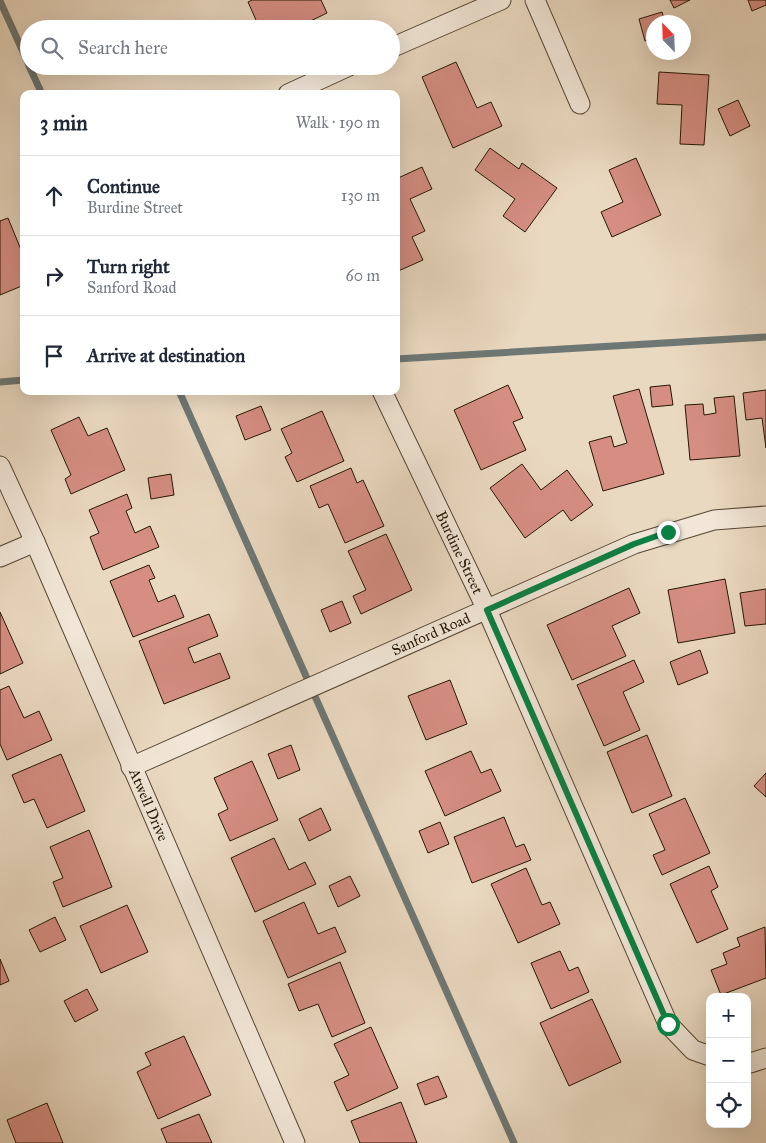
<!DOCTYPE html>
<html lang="en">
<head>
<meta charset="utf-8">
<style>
  body { margin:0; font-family:"IM FELL Great Primer",serif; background:#f6f6f7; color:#1f2937 }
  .controls { position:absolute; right:15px; bottom:15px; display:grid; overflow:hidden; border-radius:10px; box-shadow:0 5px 20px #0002 }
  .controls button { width:45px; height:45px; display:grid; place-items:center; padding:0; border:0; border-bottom:1px solid #e0e1e3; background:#fff; color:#1f2937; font:25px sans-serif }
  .compass { position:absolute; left:646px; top:15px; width:45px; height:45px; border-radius:50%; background:#fff; box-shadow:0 5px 20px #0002; rotate:337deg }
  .stop { position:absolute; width:15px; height:15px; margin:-11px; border:4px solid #0b8043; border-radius:50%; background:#fff }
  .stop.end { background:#0b8043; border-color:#fff; box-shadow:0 1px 5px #0008 }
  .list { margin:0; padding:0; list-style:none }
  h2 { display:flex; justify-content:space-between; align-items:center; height:65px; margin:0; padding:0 20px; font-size:21px }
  h2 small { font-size:16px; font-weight:400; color:#747a83 }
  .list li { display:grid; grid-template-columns:32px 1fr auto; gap:15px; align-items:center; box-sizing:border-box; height:80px; padding:0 20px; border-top:1px solid #e0e1e3 }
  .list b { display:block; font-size:19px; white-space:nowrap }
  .list p { margin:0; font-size:16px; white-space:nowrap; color:#747a83 }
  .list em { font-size:16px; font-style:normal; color:#747a83 }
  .icon { flex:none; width:28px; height:28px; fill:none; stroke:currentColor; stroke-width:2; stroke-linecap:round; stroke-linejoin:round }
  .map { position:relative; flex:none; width:766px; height:1143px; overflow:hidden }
  .search { position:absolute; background:#fff; box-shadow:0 5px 20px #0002; left:20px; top:20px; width:380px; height:55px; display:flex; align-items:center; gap:12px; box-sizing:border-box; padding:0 18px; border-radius:28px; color:#747a83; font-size:19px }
  .panel { position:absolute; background:#fff; box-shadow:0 5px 20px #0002; left:20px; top:90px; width:380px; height:305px; border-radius:10px }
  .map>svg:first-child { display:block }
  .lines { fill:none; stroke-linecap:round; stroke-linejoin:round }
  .stream { stroke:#6e7774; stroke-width:7 }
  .building { fill:#d68e83; stroke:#251604 }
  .street-casing { stroke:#564733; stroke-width:21 }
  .street { stroke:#f1e6d7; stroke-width:19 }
  .route { stroke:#0b8043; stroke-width:6 }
  .labels { text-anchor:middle; stroke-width:5; stroke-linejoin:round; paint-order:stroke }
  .street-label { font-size:15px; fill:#251604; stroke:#f1e6d7 }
</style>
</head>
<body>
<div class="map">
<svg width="766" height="1143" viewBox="0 0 766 1143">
  <rect width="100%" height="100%" fill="#ead9c1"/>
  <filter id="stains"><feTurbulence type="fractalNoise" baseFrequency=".004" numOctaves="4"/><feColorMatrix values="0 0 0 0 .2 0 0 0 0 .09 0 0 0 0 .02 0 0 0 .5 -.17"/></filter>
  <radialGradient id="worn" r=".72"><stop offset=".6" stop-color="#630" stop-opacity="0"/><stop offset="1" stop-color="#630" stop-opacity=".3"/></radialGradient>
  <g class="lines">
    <g class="stream">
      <polyline points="0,1 29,65"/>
      <polyline points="29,66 42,94"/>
      <polyline points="396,359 766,337"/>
      <polyline points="0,382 24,380"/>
      <polyline points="179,391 514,1143"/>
    </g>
  </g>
  <g class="building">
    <polygon points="252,0 321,0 327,13 294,29 260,29 248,2"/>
    <polygon points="670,0 690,0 674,8"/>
    <polygon points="748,0 766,0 766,5 752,11"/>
    <polygon points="662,12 665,22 654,22 654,39 645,41 639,19"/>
    <polygon points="456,62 477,108 491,102 502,126 453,148 422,77"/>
    <polygon points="659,72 709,75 704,145 680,144 682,105 657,104"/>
    <polygon points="738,100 750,126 730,136 718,109"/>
    <polygon points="490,148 519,169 522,163 557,188 525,232 503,216 515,199 475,170"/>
    <polygon points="636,158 661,215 612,237 601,212 623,202 609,170"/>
    <polygon points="422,167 432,189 410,199 425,231 412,237 423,260 396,272 396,179"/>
    <polygon points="8,218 24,257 24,285 0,295 0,221"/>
    <polygon points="508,385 523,418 513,422 526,450 481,470 454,410"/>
    <polygon points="670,385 673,405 652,407 650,387"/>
    <polygon points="639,389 664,474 603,491 589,442 611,436 614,447 627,443 613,396"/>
    <polygon points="766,390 766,448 762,418 746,420 743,393"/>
    <polygon points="734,396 740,456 690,460 685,405 703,404 704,415 716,413 714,398"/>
    <polygon points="261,406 271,430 245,440 236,416"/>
    <polygon points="322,411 344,461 297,482 285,457 292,453 281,429"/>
    <polygon points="79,417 88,436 107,428 125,470 71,494 65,479 71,475 51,430"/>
    <polygon points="522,464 541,490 567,470 593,505 571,521 563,510 525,538 490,488"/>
    <polygon points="351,468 357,483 363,480 384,526 345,543 328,504 319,508 310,486"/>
    <polygon points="171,474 174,495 151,499 148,478"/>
    <polygon points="127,494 132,508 126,511 135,533 150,526 159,547 103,570 90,537 99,533 89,510"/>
    <polygon points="386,534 412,590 361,614 353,596 366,590 348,551"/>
    <polygon points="149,565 155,578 149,580 158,602 175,595 184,617 133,637 110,581"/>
    <polygon points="725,579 735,633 678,643 668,590"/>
    <polygon points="629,588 640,613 612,626 626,656 572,680 547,625"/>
    <polygon points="766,589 766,624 745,626 740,593"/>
    <polygon points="342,601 351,623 330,632 321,610"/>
    <polygon points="0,612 23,663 0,674"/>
    <polygon points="209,614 218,636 188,648 194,663 220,653 230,678 164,704 139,641"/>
    <polygon points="700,650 708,673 678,685 670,662"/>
    <polygon points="634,660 644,682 623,692 640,730 604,746 577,685"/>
    <polygon points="450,680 467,724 426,740 408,696"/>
    <polygon points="9,686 24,718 39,711 52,740 7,760 0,744 0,690"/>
    <polygon points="647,735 672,796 632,813 607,752"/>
    <polygon points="291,745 300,770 278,779 268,754"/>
    <polygon points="471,751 481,773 491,769 501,791 445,816 425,771"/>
    <polygon points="61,754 85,811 47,828 34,799 24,803 12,775"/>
    <polygon points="252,761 278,820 230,841 218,814 228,809 214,778"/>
    <polygon points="766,773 766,797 754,786"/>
    <polygon points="685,798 710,853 662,875 653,855 665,850 649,814"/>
    <polygon points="321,808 331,830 309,841 299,819"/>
    <polygon points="504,817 516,847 524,844 531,860 472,883 454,837"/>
    <polygon points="440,822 449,844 428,853 419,831"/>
    <polygon points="89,830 112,887 63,907 53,882 63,878 50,847"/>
    <polygon points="274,838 289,870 305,862 316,884 255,912 231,858"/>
    <polygon points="709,866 718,887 711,891 728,929 697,943 670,884"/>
    <polygon points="526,868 542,905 550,902 560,924 518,943 491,884"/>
    <polygon points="350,876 360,896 338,907 329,886"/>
    <polygon points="304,902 318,934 335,927 346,952 288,978 263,921"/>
    <polygon points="127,905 148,952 101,973 80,926"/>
    <polygon points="55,917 66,940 40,952 29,930"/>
    <polygon points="765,927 766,978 721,995 711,970 727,964 723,953 740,946 737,938"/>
    <polygon points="560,951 569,971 578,967 589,992 551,1009 531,963"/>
    <polygon points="0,959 9,981 0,985"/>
    <polygon points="340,962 365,1023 332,1037 318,1004 299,1011 288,984"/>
    <polygon points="87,989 98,1010 75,1022 64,1001"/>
    <polygon points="592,999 621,1062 569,1086 540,1023"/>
    <polygon points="371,1027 398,1088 347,1111 334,1082 349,1075 334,1044"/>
    <polygon points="184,1036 211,1095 158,1119 137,1072 151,1065 145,1053"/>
    <polygon points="438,1076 447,1097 425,1105 417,1084"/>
    <polygon points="401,1102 417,1143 360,1143 351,1121"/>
    <polygon points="47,1103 63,1143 16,1143 7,1120"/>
    <polygon points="199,1114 212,1143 167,1143 161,1129"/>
  </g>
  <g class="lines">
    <g class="street-casing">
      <g id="street">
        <polyline points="535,0 580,104"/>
        <polyline points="391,48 501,0"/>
        <polyline points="288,94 349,66"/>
        <path id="s1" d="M382 391 487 610 668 1024 693 1050 710 1056"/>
        <path id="s2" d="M0 466 35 542 295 1143"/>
        <polyline points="0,557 35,542"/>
        <path id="s3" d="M131 767 634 544 714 520 766 516"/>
        <polyline points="747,1064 766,1058"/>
      </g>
    </g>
    <use href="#street" class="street"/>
  </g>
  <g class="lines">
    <polyline class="route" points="668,1024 487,610 634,544 668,532"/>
  </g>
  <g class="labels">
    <g class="street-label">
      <text dy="5" stroke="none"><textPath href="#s1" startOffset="179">Burdine Street</textPath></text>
      <text dy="5" stroke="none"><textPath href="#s3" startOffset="328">Sanford Road</textPath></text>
      <text dy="5" stroke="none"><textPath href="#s2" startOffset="370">Atwell Drive</textPath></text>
    </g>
  </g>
  <rect width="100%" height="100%" filter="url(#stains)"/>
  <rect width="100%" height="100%" fill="url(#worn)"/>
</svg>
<div class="controls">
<button>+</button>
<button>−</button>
<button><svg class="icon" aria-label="locate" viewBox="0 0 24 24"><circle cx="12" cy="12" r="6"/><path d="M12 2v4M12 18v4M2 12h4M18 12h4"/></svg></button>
</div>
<svg class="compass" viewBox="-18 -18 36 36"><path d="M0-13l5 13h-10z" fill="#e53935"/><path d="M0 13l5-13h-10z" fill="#747a83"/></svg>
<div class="stop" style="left:668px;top:1024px"></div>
<div class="stop end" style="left:668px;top:532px"></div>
<div class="search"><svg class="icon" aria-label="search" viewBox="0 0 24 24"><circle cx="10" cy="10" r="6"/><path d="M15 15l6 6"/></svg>Search here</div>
<section class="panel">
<h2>3 min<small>Walk · 190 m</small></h2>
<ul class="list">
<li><svg class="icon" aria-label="ahead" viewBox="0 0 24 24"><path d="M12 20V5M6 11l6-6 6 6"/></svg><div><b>Continue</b><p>Burdine Street</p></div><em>130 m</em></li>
<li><svg class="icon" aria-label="right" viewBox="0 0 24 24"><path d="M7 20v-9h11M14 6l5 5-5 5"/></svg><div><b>Turn right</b><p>Sanford Road</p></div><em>60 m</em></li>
<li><svg class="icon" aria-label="arrive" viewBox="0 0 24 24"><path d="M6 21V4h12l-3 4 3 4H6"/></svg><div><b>Arrive at destination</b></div></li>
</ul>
</section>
</div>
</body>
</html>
